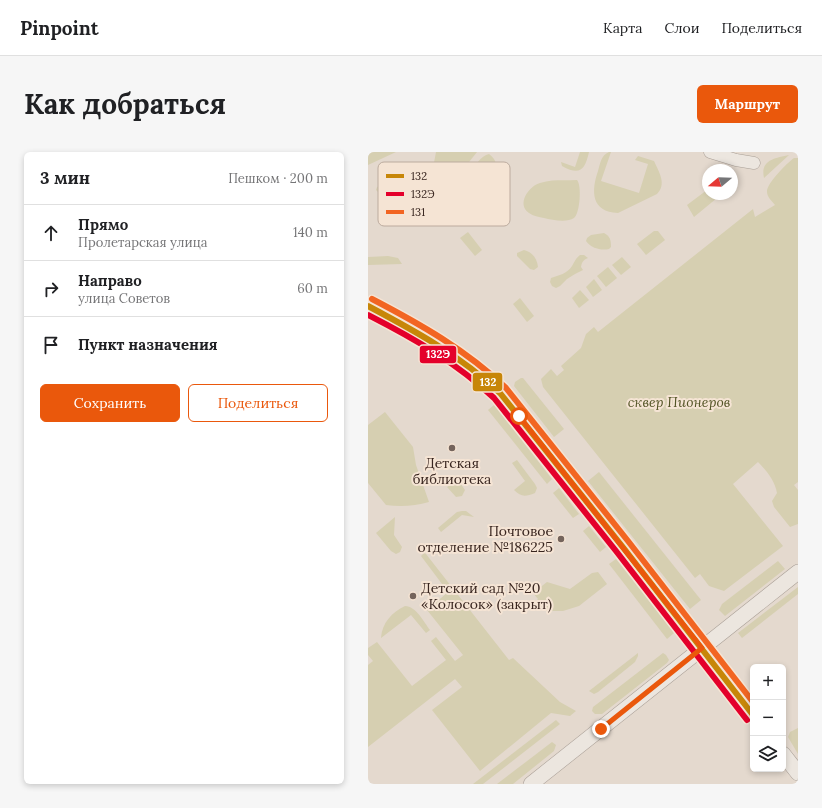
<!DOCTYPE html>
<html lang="ru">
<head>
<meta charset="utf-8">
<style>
  body { margin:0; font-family:Lora,serif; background:#f6f6f6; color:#202124 }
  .controls { position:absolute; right:12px; bottom:12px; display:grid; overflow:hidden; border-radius:6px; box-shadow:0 2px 6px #0003 }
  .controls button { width:36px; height:36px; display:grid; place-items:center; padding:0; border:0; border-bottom:1px solid #e0e0e0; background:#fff; color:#202124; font:20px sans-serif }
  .compass { position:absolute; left:334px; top:12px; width:36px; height:36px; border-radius:50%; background:#fff; box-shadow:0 2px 6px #0003; rotate:251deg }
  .stop { position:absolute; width:12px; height:12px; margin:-9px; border:3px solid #ea580c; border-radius:50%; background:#fff }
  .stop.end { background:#ea580c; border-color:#fff; box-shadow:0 1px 4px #0008 }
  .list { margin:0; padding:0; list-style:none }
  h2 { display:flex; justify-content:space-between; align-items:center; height:52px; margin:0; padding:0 16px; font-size:17px }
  h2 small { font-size:13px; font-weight:400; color:#757577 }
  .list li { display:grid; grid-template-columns:26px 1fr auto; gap:12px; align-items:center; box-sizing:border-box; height:56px; padding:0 16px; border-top:1px solid #e0e0e0 }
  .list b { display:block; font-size:15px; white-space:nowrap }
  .list p { margin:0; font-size:13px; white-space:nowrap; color:#757577 }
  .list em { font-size:13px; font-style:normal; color:#757577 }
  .actions { display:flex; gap:8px; padding:12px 16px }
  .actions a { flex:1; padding:9px 0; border:1px solid #ea580c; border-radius:6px; text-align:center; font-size:14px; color:#ea580c }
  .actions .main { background:#ea580c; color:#fff }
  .icon { flex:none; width:22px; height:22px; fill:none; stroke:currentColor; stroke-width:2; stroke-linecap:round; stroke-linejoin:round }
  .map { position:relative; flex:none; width:430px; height:632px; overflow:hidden; border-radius:6px }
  header { display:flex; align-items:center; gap:24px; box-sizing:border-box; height:56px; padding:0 20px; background:#fff; border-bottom:1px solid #e0e0e0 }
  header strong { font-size:19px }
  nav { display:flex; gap:22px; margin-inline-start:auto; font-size:14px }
  .intro { display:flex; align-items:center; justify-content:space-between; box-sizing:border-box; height:96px; padding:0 24px }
  h1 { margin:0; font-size:28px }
  .button { padding:10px 18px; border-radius:6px; background:#ea580c; color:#fff; font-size:14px; font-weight:700 }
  main { display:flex; gap:24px; padding:0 24px }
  aside { flex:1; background:#fff; border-radius:6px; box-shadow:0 2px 6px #0003 }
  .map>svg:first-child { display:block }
  .green { fill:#d6cfb1 }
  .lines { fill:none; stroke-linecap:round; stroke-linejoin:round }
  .minor-casing { stroke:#a99f97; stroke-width:13 }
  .tertiary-casing { stroke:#a99f97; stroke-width:16 }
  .minor { stroke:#ece6df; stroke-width:12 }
  .tertiary { stroke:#ece6df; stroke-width:15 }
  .bus-1-casing { stroke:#f5e4d4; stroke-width:9 }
  .bus-2-casing { stroke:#f5e4d4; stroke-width:9 }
  .bus-3-casing { stroke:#f5e4d4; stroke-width:9 }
  .bus-1 { stroke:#c78608; stroke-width:6 }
  .bus-2 { stroke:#e4002b; stroke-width:6 }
  .bus-3 { stroke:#f26522; stroke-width:6 }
  .route { stroke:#ea580c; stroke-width:5 }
  .poi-dot { fill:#74645c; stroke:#f5e4d4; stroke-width:1.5 }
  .labels { text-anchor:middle; stroke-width:4; stroke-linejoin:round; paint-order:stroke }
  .park-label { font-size:14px; font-style:italic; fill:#535426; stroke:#f5e4d4 }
  .poi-label { font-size:14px; fill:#38251f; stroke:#f5e4d4 }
  .key { fill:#f5e4d4; stroke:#bcab9e; stroke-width:1 }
  .key-label { font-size:11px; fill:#38251f }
  .line-badge { stroke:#f5e4d4; stroke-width:1.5 }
  .badge-label { font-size:11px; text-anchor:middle; font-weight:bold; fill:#fff }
</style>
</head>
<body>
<header>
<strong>Pinpoint</strong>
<nav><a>Карта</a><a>Слои</a><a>Поделиться</a></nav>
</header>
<div class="intro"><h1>Как добраться</h1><a class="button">Маршрут</a></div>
<main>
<aside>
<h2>3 мин<small>Пешком · 200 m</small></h2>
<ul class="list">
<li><svg class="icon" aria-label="ahead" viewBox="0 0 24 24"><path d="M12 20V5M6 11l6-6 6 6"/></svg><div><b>Прямо</b><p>Пролетарская улица</p></div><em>140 m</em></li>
<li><svg class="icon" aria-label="right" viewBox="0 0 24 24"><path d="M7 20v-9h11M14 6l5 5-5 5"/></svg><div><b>Направо</b><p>улица Советов</p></div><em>60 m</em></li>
<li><svg class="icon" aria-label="arrive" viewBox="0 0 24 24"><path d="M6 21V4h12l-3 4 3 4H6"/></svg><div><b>Пункт назначения</b></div></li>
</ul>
<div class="actions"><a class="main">Сохранить</a><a>Поделиться</a></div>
</aside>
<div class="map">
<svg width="430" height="632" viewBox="0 0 430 632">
  <rect width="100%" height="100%" fill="#e4d9ce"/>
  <g class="green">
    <polygon points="0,0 28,0 0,13"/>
    <polygon points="68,0 109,0 86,29 83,30 64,21"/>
    <path d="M212 0H221C217 18 212 24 194 14L193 10 207 15Z"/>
    <path d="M241 0H243L233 29 271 41 280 12 267 8 270 4 286 9C291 20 299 32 289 42L250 61C223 60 223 39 230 19 232 12 233 3 241 0Z"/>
    <path d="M121 2C128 7 129 13 129 21 130 27 129 36 124 41 121 44 117 45 113 46 93 49 93 35 102 21 106 14 113 4 121 2Z"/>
    <path d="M421 3 396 26C392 8 407 6 421 3Z"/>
    <path d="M426 6H430V330L426 333 430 338V372L422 375 406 355 404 349 409 341C407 329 399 319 390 310L365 332 415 394 356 439 341 434 332 422 327 426 175 235 173 227 183 217 189 224 196 218 193 214 213 196 218 182 226 175 230 180 385 57 387 65 407 53C404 49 399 45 399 40 398 32 419 11 426 6Z"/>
    <path d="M209 28C214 33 212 62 206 66 199 71 184 68 176 66 171 65 165 64 161 61 148 52 161 34 172 31 184 27 197 29 209 28Z"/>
    <polygon points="25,29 30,32 31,36 29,39 11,41 8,38 9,35 19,30"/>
    <polygon points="339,38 340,38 340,42 346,42 349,46 326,65 319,53"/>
    <polygon points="286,79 290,79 297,88 278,103 269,92"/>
    <polygon points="100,80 114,98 107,104 92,86"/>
    <path d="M236 81C242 84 243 88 243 95L241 97C233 99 223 96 218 89L219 86 223 83Z"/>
    <path d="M156 98C164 100 169 106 170 115L166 118 162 117 149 104V101Z"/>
    <path d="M212 103H216L220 106C215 108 214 110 213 115L215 118 207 122 199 127 192 134 188 136 184 134 182 130 183 126C191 123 199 122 204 114 207 109 207 107 212 103Z"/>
    <polygon points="20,104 30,106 34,112 0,113 0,105"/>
    <polygon points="254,105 263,115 253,123 244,113"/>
    <polygon points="240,115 249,126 238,135 229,124"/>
    <polygon points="226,127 234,138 225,145 218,135"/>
    <polygon points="212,138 221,148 211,156 204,146"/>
    <polygon points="152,146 166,164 159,170 145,152"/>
    <polygon points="153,226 155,226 196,277 186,285 146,234 147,230"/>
    <polygon points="126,253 184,327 179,332 120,258"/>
    <path d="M17 260 45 295 48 313 61 350C47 354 33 355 18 353L0 331V273Z"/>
    <path d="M149 308 167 332 169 336 167 341C157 345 153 345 146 338L157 329 144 311Z"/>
    <polygon points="231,320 333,448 322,457 220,329"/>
    <polygon points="90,328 97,338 94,344 88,345 79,335"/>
    <polygon points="191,336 211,362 205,366 185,341"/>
    <polygon points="94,359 98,359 106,365 94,363 73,380 70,376 89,360"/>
    <polygon points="27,365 26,383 34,395 32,400 28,402 23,399 8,381"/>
    <polygon points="221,374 238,395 232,400 215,379"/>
    <polygon points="56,401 58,402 141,508 145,506 192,550 208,559 202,564 183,561 112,619 64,558 94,535 87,527 0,595 0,513 5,509 0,503 0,496 9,490 44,534 78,508 63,489 68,485 87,509 95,503 59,458 80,440 53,404"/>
    <polygon points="248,407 306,481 299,487 241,412"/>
    <polygon points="410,409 417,417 357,464 351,458 354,452"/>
    <polygon points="230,420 239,432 211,454 195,459 176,459 168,449 170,447 165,441 179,430 202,437 224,421"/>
    <polygon points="430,435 430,442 374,486 370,481"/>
    <path d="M37 454C48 454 56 470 62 478L58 481 43 463 13 486C14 471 24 460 37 454Z"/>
    <polygon points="270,501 270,504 267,510 230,540 226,542 221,539"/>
    <polygon points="295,501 298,503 301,508 299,511 234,562 227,562 224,559 225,555 229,552"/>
    <polygon points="188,568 192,572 115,632 105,632"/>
    <polygon points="430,576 430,602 420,585 422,580"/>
    <polygon points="184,590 188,593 186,599 145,632 129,632"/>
  </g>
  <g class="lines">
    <g class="minor-casing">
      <polyline id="minor" points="342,0 368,8 386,11"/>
    </g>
    <g class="tertiary-casing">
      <g id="tertiary">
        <path d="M0 154C47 178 95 204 132 241L254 394 385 563"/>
        <polyline points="415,602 430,621"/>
        <polyline points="163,632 430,420"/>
      </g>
    </g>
    <use href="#minor" class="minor"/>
    <use href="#tertiary" class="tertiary"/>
    <g class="bus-1-casing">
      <path id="bus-1" d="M0 154C47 179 93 204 132 241L254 394 385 563"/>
    </g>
    <g class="bus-2-casing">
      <path id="bus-2" d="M0 163C45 186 89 211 126 246L248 399 379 568"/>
    </g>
    <g class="bus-3-casing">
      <path id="bus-3" d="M4 147C52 172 98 198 138 236L260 389 385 550"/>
    </g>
    <use href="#bus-1" class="bus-1"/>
    <use href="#bus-2" class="bus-2"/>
    <use href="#bus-3" class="bus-3"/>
  </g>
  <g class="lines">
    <polyline class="route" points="151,264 334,496 233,577"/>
  </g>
  <g class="poi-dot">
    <circle cx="84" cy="296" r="4"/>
    <circle cx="193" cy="387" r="4"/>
    <circle cx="45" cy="444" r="4"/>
  </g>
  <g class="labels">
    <g class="park-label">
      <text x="311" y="255">сквер Пионеров</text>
    </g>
    <g class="poi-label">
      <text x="84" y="316">Детская<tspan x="84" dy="16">библиотека</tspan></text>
      <text x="185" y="384" text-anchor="end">Почтовое<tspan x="185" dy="16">отделение №186225</tspan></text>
      <text x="53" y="441" text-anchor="start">Детский сад №20<tspan x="53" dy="16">«Колосок» (закрыт)</tspan></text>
    </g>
  </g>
  <rect x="10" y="10" width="132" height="64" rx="6" class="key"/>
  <rect x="18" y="22" width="18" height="4" fill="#c78608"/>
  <rect x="18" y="40" width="18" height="4" fill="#e4002b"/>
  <rect x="18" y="58" width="18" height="4" fill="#f26522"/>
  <g class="key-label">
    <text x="43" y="28">132</text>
    <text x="43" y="46">132Э</text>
    <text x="43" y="64">131</text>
  </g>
  <g class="line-badge">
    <rect x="51" y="193" width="38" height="19" rx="4" fill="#e4002b"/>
    <rect x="104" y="220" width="31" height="20" rx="4" fill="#c78608"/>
  </g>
  <g class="badge-label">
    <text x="70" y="206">132Э</text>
    <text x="120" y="234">132</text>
  </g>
</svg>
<div class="controls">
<button>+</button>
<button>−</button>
<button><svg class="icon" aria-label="layers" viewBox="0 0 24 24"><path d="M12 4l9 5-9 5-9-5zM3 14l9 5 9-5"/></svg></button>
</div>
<svg class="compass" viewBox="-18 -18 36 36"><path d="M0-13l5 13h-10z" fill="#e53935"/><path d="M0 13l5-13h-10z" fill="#757577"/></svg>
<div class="stop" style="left:151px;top:264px"></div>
<div class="stop end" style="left:233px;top:577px"></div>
</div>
</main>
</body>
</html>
